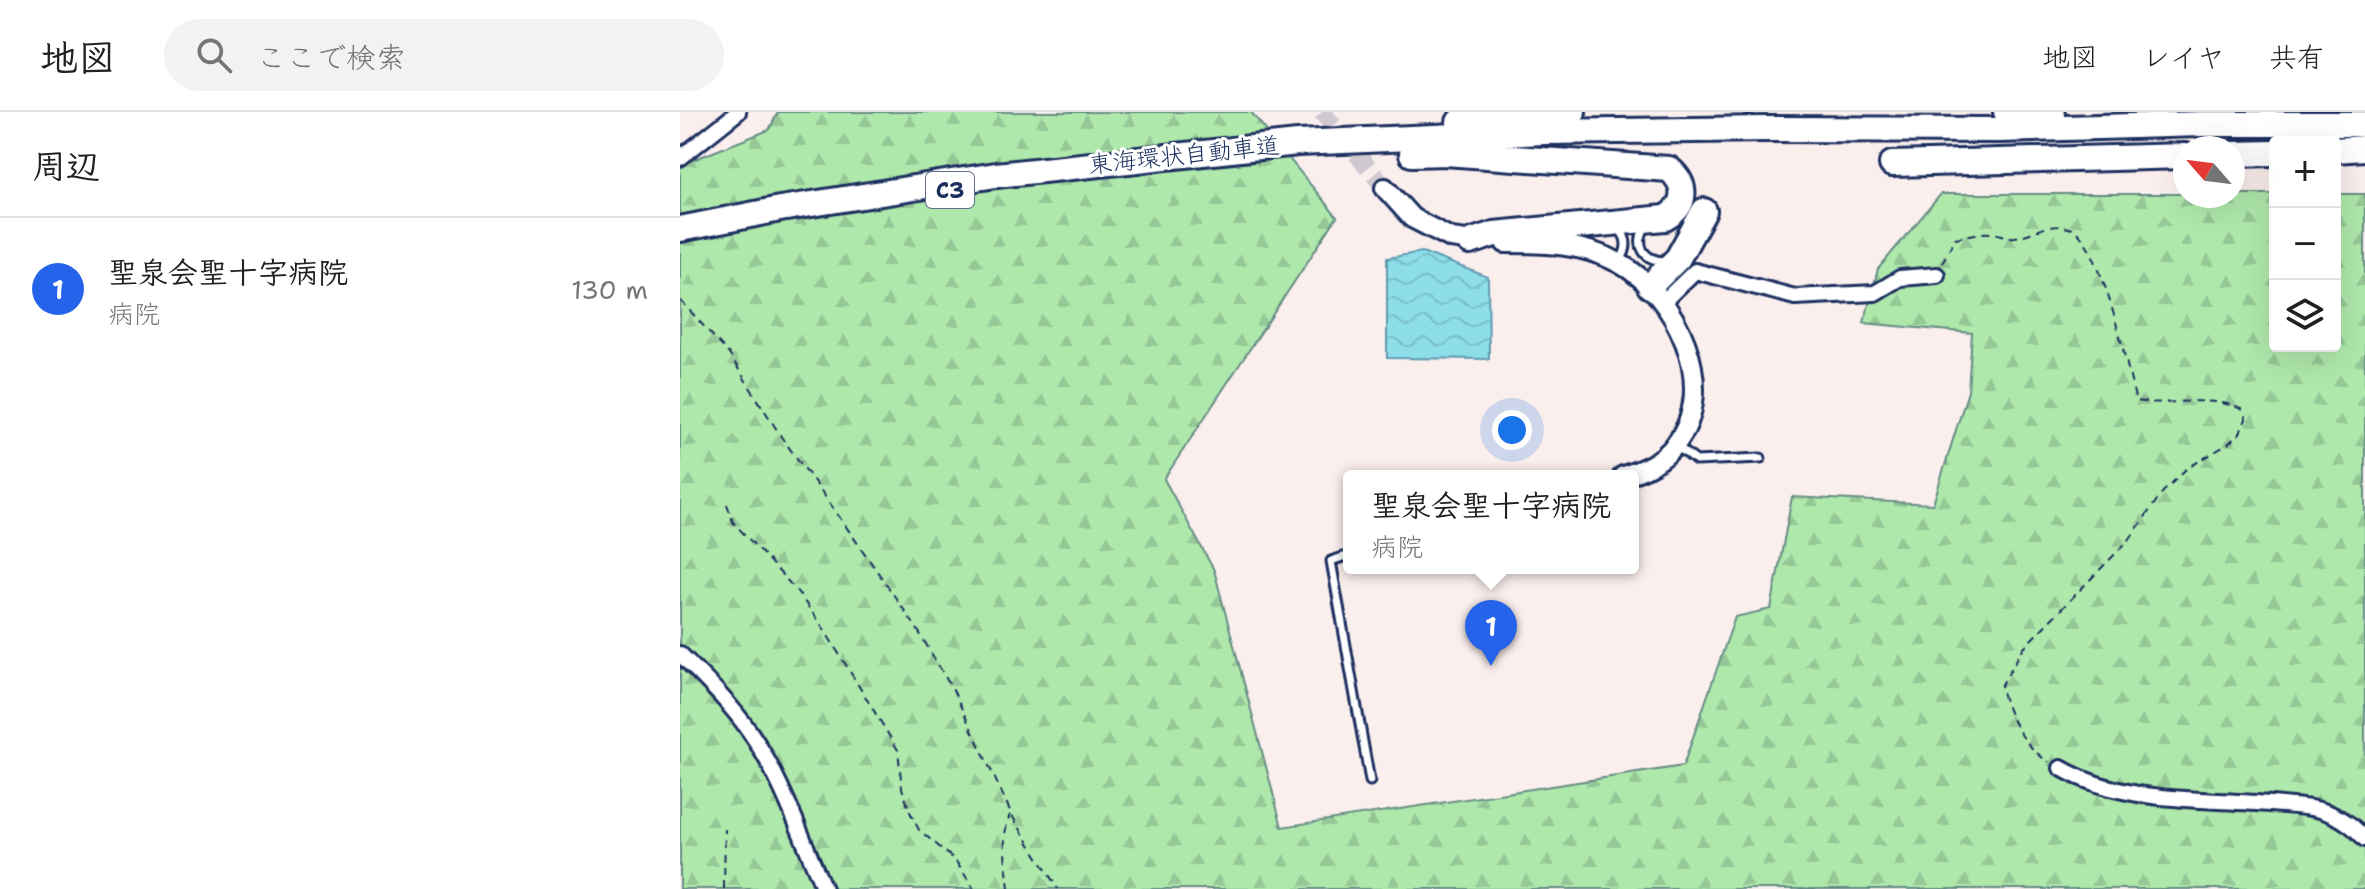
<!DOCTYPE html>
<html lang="ja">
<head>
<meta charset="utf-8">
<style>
  body { margin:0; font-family:"Shantell Sans","Klee One",sans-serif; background:#f2f2f2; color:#202124 }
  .controls { position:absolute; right:24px; top:24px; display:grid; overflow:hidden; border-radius:8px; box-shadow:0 8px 32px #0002 }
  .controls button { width:72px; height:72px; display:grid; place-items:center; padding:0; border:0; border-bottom:2px solid #e0e0e0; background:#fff; color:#202124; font:40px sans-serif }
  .compass { position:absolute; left:1493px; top:24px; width:72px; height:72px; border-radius:50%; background:#fff; box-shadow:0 8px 32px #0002; rotate:298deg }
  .you { position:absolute; left:832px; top:318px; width:28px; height:28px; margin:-20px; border:6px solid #fff; border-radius:50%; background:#1a73e8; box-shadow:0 0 0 12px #1a73e833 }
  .badge { display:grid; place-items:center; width:52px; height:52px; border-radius:50%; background:#2563eb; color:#fff; font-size:26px; font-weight:700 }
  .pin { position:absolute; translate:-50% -66px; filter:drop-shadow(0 2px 4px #0008) }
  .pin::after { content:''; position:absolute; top:42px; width:28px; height:24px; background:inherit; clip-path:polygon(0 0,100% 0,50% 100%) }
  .popup { position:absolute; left:663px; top:358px; width:296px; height:104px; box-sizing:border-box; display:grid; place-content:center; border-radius:8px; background:#fff; filter:drop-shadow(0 2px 6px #0005); font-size:26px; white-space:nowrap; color:#757577 }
  .popup b { font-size:30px; color:#202124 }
  .popup::after { content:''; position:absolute; left:50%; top:100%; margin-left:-16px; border:16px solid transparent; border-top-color:#fff }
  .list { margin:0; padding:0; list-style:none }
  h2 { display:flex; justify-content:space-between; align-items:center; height:104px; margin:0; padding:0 32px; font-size:34px }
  h2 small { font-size:26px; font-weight:400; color:#757577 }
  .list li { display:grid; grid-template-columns:52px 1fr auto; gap:24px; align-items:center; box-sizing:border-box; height:144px; padding:0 32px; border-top:2px solid #e0e0e0 }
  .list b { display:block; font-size:30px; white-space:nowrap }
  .list p { margin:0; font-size:26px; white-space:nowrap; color:#757577 }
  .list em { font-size:26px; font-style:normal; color:#757577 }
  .icon { flex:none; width:44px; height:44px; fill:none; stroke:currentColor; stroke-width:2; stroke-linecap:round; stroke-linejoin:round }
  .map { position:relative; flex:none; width:1685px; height:777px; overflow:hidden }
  header { display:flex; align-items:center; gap:48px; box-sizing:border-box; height:112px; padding:0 40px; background:#fff; border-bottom:2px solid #e0e0e0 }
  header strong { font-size:38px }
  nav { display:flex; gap:44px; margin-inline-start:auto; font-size:28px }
  .search { width:560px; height:72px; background:#f2f2f2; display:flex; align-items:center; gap:20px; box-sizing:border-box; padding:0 28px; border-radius:44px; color:#757577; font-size:30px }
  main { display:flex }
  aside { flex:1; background:#fff }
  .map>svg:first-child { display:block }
  .forest { fill:url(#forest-firs); stroke:#658c84; stroke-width:2 }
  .water { fill:url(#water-waves); stroke:#5f98b1; stroke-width:2 }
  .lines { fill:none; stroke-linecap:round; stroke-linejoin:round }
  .tertiary-tunnel { stroke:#cec9d0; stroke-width:18; stroke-dasharray:18 9; stroke-linecap:butt }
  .service-casing { stroke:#1b2f5e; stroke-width:13 }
  .minor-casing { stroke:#1b2f5e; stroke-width:20 }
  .tertiary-casing { stroke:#1b2f5e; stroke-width:24 }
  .motorway-casing { stroke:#1b2f5e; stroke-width:30 }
  .path { stroke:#1b2f5e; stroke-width:2; stroke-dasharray:8 6; stroke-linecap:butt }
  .service { stroke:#fff; stroke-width:7 }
  .minor { stroke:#fff; stroke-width:14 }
  .tertiary { stroke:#fff; stroke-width:18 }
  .motorway { stroke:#fff; stroke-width:24 }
  .labels { text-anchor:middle; stroke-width:6; stroke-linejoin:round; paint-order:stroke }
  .shield { fill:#fff; stroke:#5f6d8e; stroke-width:2 }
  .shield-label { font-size:22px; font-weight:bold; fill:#1b2f5e }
  .street-label { font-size:24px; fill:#1b2f5e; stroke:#fff }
</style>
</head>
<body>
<header>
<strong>地図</strong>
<div class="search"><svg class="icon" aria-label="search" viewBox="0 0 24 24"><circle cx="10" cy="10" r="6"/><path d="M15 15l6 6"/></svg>ここで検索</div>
<nav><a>地図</a><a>レイヤ</a><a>共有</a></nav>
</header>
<main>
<aside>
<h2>周辺<small></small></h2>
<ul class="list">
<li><span class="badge">1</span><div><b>聖泉会聖十字病院</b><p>病院</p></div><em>130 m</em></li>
</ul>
</aside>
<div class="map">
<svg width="1685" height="777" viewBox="0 0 1685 777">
  <defs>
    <pattern id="forest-firs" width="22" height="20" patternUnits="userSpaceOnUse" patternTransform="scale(2)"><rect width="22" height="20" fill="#afe8ab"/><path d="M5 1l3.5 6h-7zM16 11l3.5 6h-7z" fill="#96c796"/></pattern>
    <pattern id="water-waves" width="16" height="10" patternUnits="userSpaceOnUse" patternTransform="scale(2)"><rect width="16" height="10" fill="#8ddee8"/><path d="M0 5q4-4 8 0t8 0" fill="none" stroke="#79bfc9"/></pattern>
  </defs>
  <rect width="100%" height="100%" fill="#fbefed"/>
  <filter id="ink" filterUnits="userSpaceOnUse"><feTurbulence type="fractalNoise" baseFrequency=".0125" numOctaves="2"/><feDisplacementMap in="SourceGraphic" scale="16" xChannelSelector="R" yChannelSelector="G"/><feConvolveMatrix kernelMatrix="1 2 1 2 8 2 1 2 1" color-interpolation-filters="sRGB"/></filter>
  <g filter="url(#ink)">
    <polygon class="forest" points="98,0 571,0 657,105 484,367 534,458 602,715 1003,654 1055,505 1091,497 1112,385 1253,392 1288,279 1292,221 1184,211 1198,157 1261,82 1505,82 1505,84 1553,84 1553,82 1595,82 1595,234 1655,234 1655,82 1685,82 1685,777 0,777 0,53 89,18"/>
    <polygon class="water" points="742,140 808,165 809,247 707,246 707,146"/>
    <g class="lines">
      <polyline class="tertiary-tunnel" points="642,0 705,76"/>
      <g class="service-casing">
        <g id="service">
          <path d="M965 115C955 133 963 148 984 149"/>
          <path d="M938 116C949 127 948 138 939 150"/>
          <polyline points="997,334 1016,349 1081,346"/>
          <polyline points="669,443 651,449 690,669"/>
        </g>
      </g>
      <g class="minor-casing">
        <g id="minor">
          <polyline points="0,46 58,0"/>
          <polyline points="984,189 1015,159 1115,185 1195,181 1220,166 1257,163"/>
          <path d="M0 542C25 567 50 591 70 620 102 667 121 725 144 777"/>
          <path d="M1381 656C1443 692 1522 686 1591 692 1610 694 1633 694 1651 702 1666 708 1675 716 1685 727"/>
        </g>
      </g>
      <g class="tertiary-casing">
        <g id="tertiary">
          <polyline points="705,76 732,106 771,126 800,130"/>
          <path d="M825 131C864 131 903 131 939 151 996 182 1041 276 995 333 982 350 963 358 943 364"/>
        </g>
      </g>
      <g class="motorway-casing">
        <g id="motorway">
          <polyline points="1326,0 1372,3"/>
          <polyline points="779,10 823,4 893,0"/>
          <polyline points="1655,38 1685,36"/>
          <path d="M732 42 765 41 989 57C1008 73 1007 94 985 106L814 122 790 130"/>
          <polyline points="1553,42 1595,41"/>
          <polyline points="1212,52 1505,44"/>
          <polyline points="0,117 100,97 316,63 618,31 864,20 1088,17 1318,18 1521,12 1685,12"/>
          <polyline points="970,174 998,146 1024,99"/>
        </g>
      </g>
      <g class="path">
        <path d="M1262 151 1275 126C1286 124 1299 120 1311 121 1319 121 1327 126 1335 125 1355 122 1366 110 1389 116 1421 123 1447 258 1456 289 1491 295 1530 281 1563 298L1566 307 1560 321 1548 332 1506 357 1482 381 1449 428 1344 535 1321 574C1326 602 1344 635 1369 650"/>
        <polyline points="0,188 49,242 102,326 144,383 236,515 274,580 334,707 378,777"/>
        <polyline points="47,392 53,410 116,478 142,514 218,638 222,676 230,700 239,718 275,748 294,777"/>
        <polyline points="44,777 45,717"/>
        <path d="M329 777C327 753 320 726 330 703"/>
      </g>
      <use href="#service" class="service"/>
      <use href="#minor" class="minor"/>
      <use href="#tertiary" class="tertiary"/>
      <use href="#motorway" class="motorway"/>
    </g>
  </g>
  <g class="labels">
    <rect class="shield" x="246" y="60" width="48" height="36" rx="6"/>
    <g class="shield-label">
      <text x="270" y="86">C3</text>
    </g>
    <g class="street-label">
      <text transform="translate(504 43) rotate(-6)" y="8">東海環状自動車道</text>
    </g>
  </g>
</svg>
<div class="controls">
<button>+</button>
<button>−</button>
<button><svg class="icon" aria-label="layers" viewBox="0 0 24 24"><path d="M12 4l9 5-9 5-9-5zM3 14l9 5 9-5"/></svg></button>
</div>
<svg class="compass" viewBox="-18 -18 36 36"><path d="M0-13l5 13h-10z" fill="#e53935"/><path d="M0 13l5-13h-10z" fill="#757577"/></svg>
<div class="you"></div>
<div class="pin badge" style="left:811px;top:554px">1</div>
<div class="popup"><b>聖泉会聖十字病院</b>病院</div>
</div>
</main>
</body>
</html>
